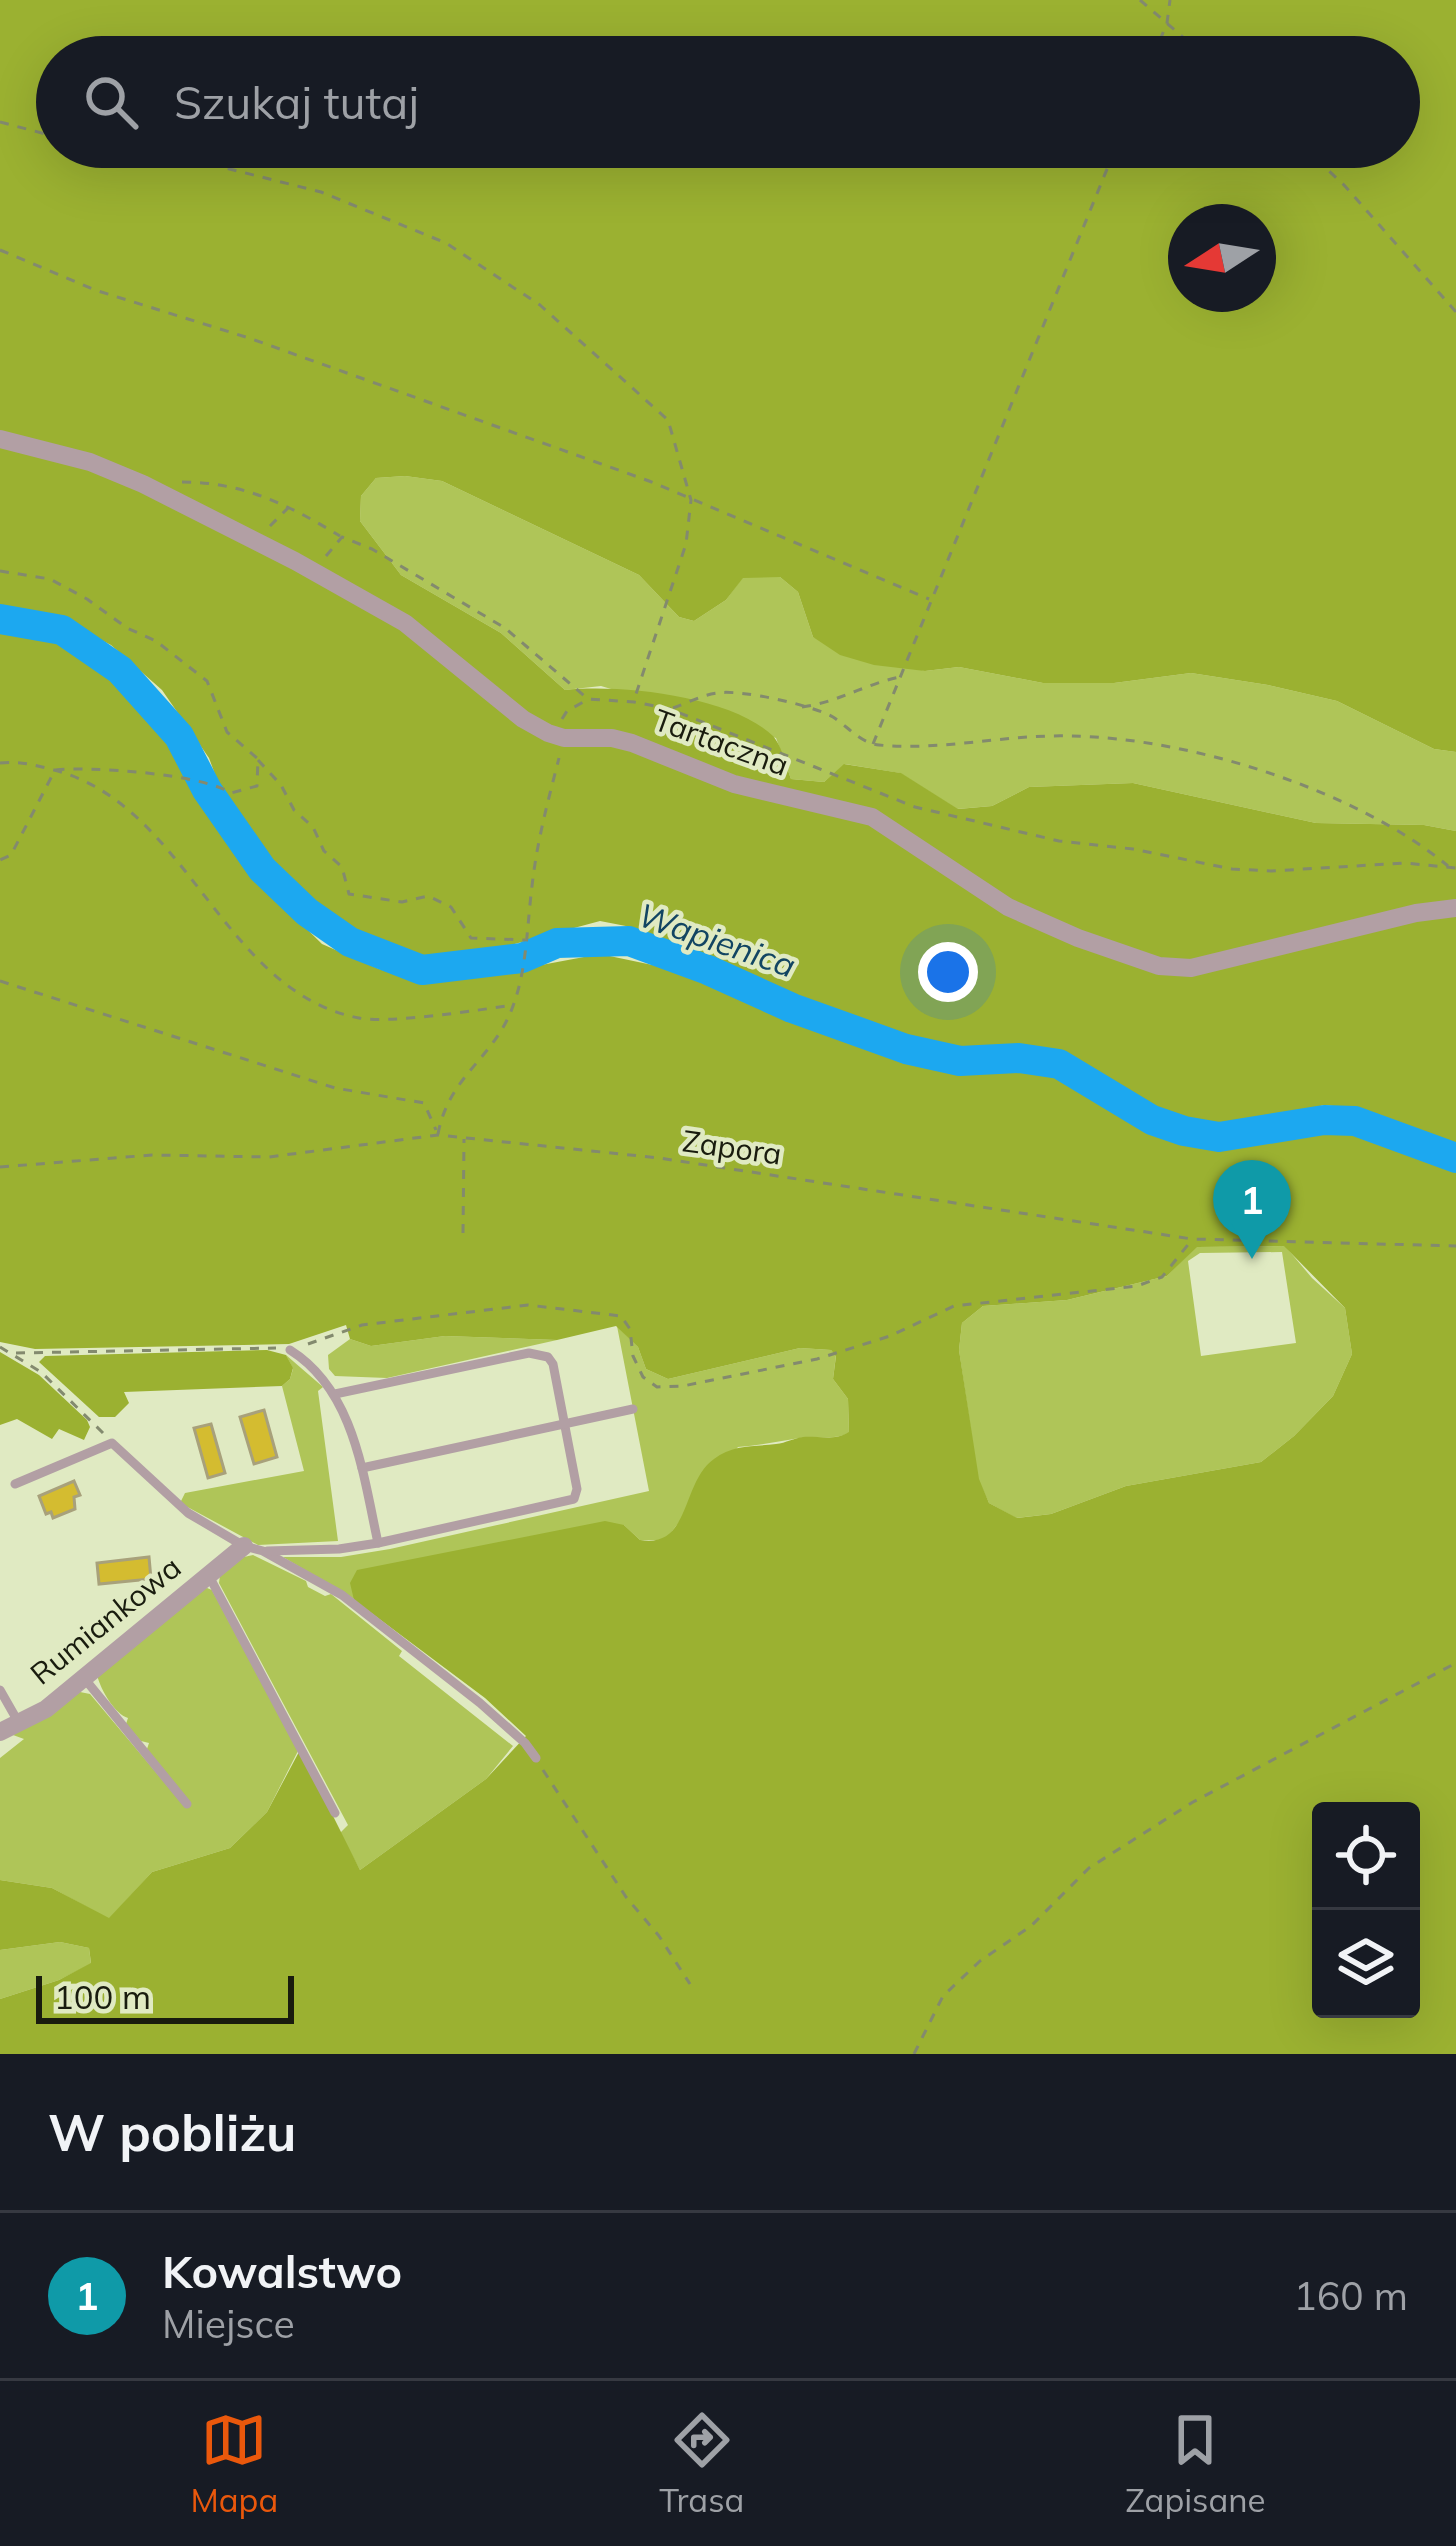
<!DOCTYPE html>
<html lang="pl">
<head>
<meta charset="utf-8">
<style>
  body { margin:0; font-family:Mulish,sans-serif; background:#242831; color:#f1f3f6 }
  .controls { position:absolute; right:36px; bottom:36px; display:grid; overflow:hidden; border-radius:12px; box-shadow:0 12px 48px #0002 }
  .controls button { width:108px; height:108px; display:grid; place-items:center; padding:0; border:0; border-bottom:3px solid #363941; background:#171b24; color:#f1f3f6; font:60px sans-serif }
  .compass { position:absolute; left:1168px; top:204px; width:108px; height:108px; border-radius:50%; background:#171b24; box-shadow:0 12px 48px #0002; rotate:258deg }
  .scale { position:absolute; left:36px; bottom:30px; width:258px; box-sizing:border-box; padding-left:12px; border:6px solid #191c0e; border-top:0; font-size:33px; line-height:42px; white-space:nowrap; color:#191c0e; -webkit-text-stroke:9px #e0eac2; paint-order:stroke }
  .you { position:absolute; left:948px; top:972px; width:42px; height:42px; margin:-30px; border:9px solid #fff; border-radius:50%; background:#1a73e8; box-shadow:0 0 0 18px #1a73e833 }
  .badge { display:grid; place-items:center; width:78px; height:78px; border-radius:50%; background:#ea580c; color:#fff; font-size:39px; font-weight:700 }
  .pin { position:absolute; translate:-50% -99px; filter:drop-shadow(0 3px 6px #0008) }
  .pin::after { content:''; position:absolute; top:63px; width:42px; height:36px; background:inherit; clip-path:polygon(0 0,100% 0,50% 100%) }
  .list { margin:0; padding:0; list-style:none }
  h2 { display:flex; justify-content:space-between; align-items:center; height:156px; margin:0; padding:0 48px; font-size:51px }
  h2 small { font-size:39px; font-weight:400; color:#9ea1a6 }
  .list li { display:grid; grid-template-columns:78px 1fr auto; gap:36px; align-items:center; box-sizing:border-box; height:168px; padding:0 48px; border-top:3px solid #363941 }
  .list b { display:block; font-size:45px; white-space:nowrap }
  .list p { margin:0; font-size:39px; white-space:nowrap; color:#9ea1a6 }
  .list em { font-size:39px; font-style:normal; color:#9ea1a6 }
  .icon { flex:none; width:66px; height:66px; fill:none; stroke:currentColor; stroke-width:2; stroke-linecap:round; stroke-linejoin:round }
  .map { position:relative; flex:none; width:1456px; height:2054px; overflow:hidden }
  .search { position:absolute; background:#171b24; box-shadow:0 12px 48px #0002; left:36px; right:36px; top:36px; height:132px; display:flex; align-items:center; gap:30px; box-sizing:border-box; padding:0 42px; border-radius:66px; color:#9ea1a6; font-size:45px }
  .sheet { height:324px; background:#171b24 }
  nav { display:flex; justify-content:space-around; align-items:center; box-sizing:border-box; height:168px; border-top:3px solid #363941; background:#171b24; font-size:33px; color:#9ea1a6 }
  nav a { display:grid; justify-items:center; gap:6px }
  nav .on { color:#ea580c }
  .map>svg:first-child { display:block }
  .green { fill:#afc558; fill-rule:evenodd }
  .forest { fill:#9bb131; fill-rule:evenodd }
  .lines { fill:none; stroke-linecap:round; stroke-linejoin:round }
  .river { stroke:#1ca8f0; stroke-width:30 }
  .building { fill:#d4bc30; stroke:#a8a17b; stroke-width:3 }
  .path { stroke:#838a6e; stroke-width:3; stroke-dasharray:9 9; stroke-linecap:butt }
  .service { stroke:#b29fa4; stroke-width:9 }
  .minor { stroke:#b29fa4; stroke-width:18 }
  .labels { text-anchor:middle; stroke-width:9; stroke-linejoin:round; paint-order:stroke }
  .street-label { font-size:30px; fill:#191c0e; stroke:#e0eac2 }
  .water-label { font-size:33px; font-style:italic; fill:#124562; stroke:#e0eac2 }
</style>
</head>
<body>
<div class="map">
<svg width="1456" height="2054" viewBox="0 0 1456 2054">
  <rect width="100%" height="100%" fill="#e0eac2"/>
  <g class="green">
    <polygon points="405,476 442,481 639,575 679,617 694,621 726,600 743,577 780,577 798,592 813,637 925,671 959,667 1043,683 1114,683 1191,673 1268,685 1337,701 1434,749 1456,752 1456,831 1424,825 1316,823 1133,783 1029,787 992,806 957,809 900,773 845,764 824,782 791,779 776,738 601,686 565,690 501,633 401,575 360,521 361,496 376,478"/>
    <path d="M1285 1246 1312 1278 1345 1308 1352 1354 1333 1396 1294 1436 1261 1462 1126 1486 1051 1514 1016 1518 989 1503 978 1479 959 1350 962 1323 983 1306 1067 1300 1167 1276 1196 1247ZM1282 1252 1296 1343 1201 1356 1188 1261 1200 1253Z"/>
    <path d="M617 1326 638 1347 646 1369 668 1379 800 1348 831 1350 836 1355 833 1379 848 1399 849 1433C833 1441 816 1435 799 1438 778 1442 759 1445 738 1447L665 1540H640L624 1525 354 1599 283 1557H341L390 1549 649 1491Z"/>
    <polygon points="445,1336 557,1340 387,1378 335,1376 329,1369 328,1355 350,1339 371,1346"/>
    <polygon points="286,1355 323,1387 318,1391 338,1541 258,1545 180,1503 185,1493 304,1471 282,1386 290,1379 293,1369"/>
    <polygon points="253,1555 306,1581 308,1587 325,1596 331,1594 402,1651 399,1656 513,1746 486,1779 360,1870 340,1833 348,1825 219,1583 220,1575 244,1557"/>
    <path d="M207 1588 212 1590 298 1751 267 1812 230 1848 152 1872 109 1919 52 1888 0 1880V1758L24 1739 13 1735 80 1692 90 1694 186 1808 147 1749 149 1743 141 1741 126 1724 128 1718C115 1714 101 1691 97 1675L197 1591Z"/>
    <polygon points="60,1942 89,1948 91,1964 59,1980 0,1999 0,1950"/>
  </g>
  <g class="forest">
    <path d="M0 0H1456V752L1434 749 1337 701 1268 685 1191 673 1114 683H1043L959 667 925 671 874 665 840 655 813 637 798 592 780 577 743 578 726 600 694 621 679 617 639 575 442 481 405 476 376 478 361 496 360 521 401 575 501 633 565 690C621 684 731 696 773 736 782 746 786 766 791 779L824 782 844 764 901 773 958 809 992 806 1029 787 1133 783 1316 823 1424 825 1456 831V904L1174 965 1034 916 889 819 556 729 533 718 407 619 145 480 0 432ZM57 57H1399V147H57ZM1186 222H1258V294H1186Z"/>
    <polygon points="0,443 89,466 369,605 520,724 621,745 872,821 968,886 1159,970 1456,912 1456,1143 1361,1109 1324,1105 1225,1130 1193,1124 1158,1112 1095,1069 1061,1053 1017,1045 960,1050 912,1040 799,1000 631,927 600,921 488,951 423,956 355,932 315,904 270,865 226,804 209,758 162,690 111,645 67,623 0,607"/>
    <path d="M0 630 56 639 116 680 165 741 213 821 254 877 322 944 379 969 422 982 488 975 600 954 662 967 900 1058 953 1068 1019 1067 1055 1073 1153 1130 1219 1145 1324 1128 1355 1130 1456 1170V2054H0V1999L59 1980 91 1963 89 1948 60 1942 0 1950V1880L52 1888 109 1918 152 1872 230 1848 267 1812 300 1750 360 1870 486 1779 526 1736 485 1698 354 1600 350 1583 357 1570 605 1521 624 1525 640 1540C691 1549 681 1482 714 1459 733 1444 754 1447 776 1444 786 1443 794 1438 803 1437 819 1436 835 1441 849 1432L848 1399 833 1379 836 1356 831 1350 800 1348 668 1379 646 1369 638 1347 616 1326 557 1340 445 1336 371 1346 350 1339 346 1325 289 1344 35 1349 0 1342ZM1284 1246 1345 1308 1352 1354 1333 1396 1294 1436 1261 1462 1126 1486 1051 1514 1017 1518 989 1503 979 1479 959 1350 962 1323 983 1306 1067 1300 1167 1276 1197 1247ZM1321 1811H1411V2009H1321Z"/>
    <polygon points="267,1350 286,1355 293,1368 290,1379 282,1386 124,1392 129,1403 115,1417 99,1417 39,1362 45,1356"/>
    <polygon points="0,1352 39,1375 87,1420 90,1427 84,1440 59,1429 52,1439 17,1419 0,1425"/>
  </g>
  <g class="lines">
    <polyline class="river" points="0,619 62,630 120,670 179,736 207,790 262,869 307,912 350,942 422,970 522,958 557,943 629,941 708,970 792,1008 906,1049 960,1061 1019,1058 1059,1064 1152,1120 1184,1131 1219,1137 1324,1120 1355,1121 1456,1158"/>
  </g>
  <g class="building">
    <polygon points="264,1410 277,1457 254,1464 240,1417"/>
    <polygon points="211,1424 225,1473 208,1478 194,1428"/>
    <polygon points="74,1481 80,1495 74,1497 75,1509 53,1518 51,1512 46,1514 39,1496"/>
    <polygon points="149,1557 151,1579 99,1584 97,1563"/>
  </g>
  <g class="lines">
    <g class="path">
      <polyline points="1140,0 1206,57"/>
      <polyline points="1153,57 1167,23 1170,0"/>
      <polyline points="0,122 57,137"/>
      <polyline points="122,147 170,154 321,192 446,243 540,305 668,420 691,500 686,544 634,700"/>
      <polyline points="1303,147 1344,185 1456,312"/>
      <polyline points="0,250 95,290 249,338 649,481 929,599"/>
      <path d="M182 482C243 482 289 505 340 536"/>
      <polyline points="270,526 289,507"/>
      <polyline points="326,556 342,537 372,549 505,628 588,699 634,702 670,709 915,807 1059,841 1133,849 1232,869 1271,871 1405,863 1456,868"/>
      <path d="M0 571 50 579 87 599 127 628 156 641 207 681 227 732 258 759 257 786 231 793C202 774 91 766 55 770L11 855 0 860"/>
      <path d="M802 707C839 702 865 684 900 677"/>
      <path d="M673 708C687 703 702 695 717 693 740 689 812 705 833 717 847 726 862 744 879 745 943 751 1007 734 1071 736 1191 738 1356 790 1448 866"/>
      <polyline points="562,719 567,711 587,700"/>
      <polyline points="873,744 1116,147"/>
      <polyline points="258,760 281,785 294,810 313,827 324,851 342,867 349,894 402,902 428,896 451,907 471,938 525,940"/>
      <path d="M0 763C20 761 35 765 54 770 189 805 222 992 359 1018 390 1024 478 1010 514 1005"/>
      <polyline points="0,981 335,1088 424,1103 436,1130"/>
      <path d="M438 1134C449 1075 494 1059 513 1006 527 969 527 925 532 886 537 841 548 801 559 758"/>
      <polyline points="0,1167 152,1155 269,1157 438,1135 659,1158 1192,1239 1456,1246"/>
      <polyline points="463,1233 464,1139"/>
      <polyline points="308,1344 362,1325 528,1305 621,1316 630,1329 633,1356 643,1377 657,1387 683,1386 817,1359 890,1336 954,1306 1137,1286 1162,1277 1191,1241"/>
      <polyline points="0,1347 41,1372 103,1433"/>
      <polyline points="16,1353 276,1348"/>
      <polyline points="543,1770 626,1897 659,1936 690,1984"/>
      <polyline points="914,2054 943,1996 980,1961 1031,1926 1089,1868 1193,1802 1456,1663"/>
    </g>
    <g class="service">
      <polyline points="335,1394 529,1353 548,1357 553,1364 577,1489 574,1499 378,1543"/>
      <polyline points="362,1468 633,1409"/>
      <polyline points="15,1484 112,1443 188,1513 244,1546 263,1551 342,1595 480,1703 525,1743 536,1758"/>
      <path d="M267 1551 339 1549 378 1543C363 1474 354 1390 290 1350"/>
      <polyline points="209,1576 335,1813"/>
      <polyline points="84,1678 187,1804"/>
      <polyline points="0,1690 20,1725"/>
    </g>
    <g class="minor">
      <polyline points="0,439 90,462 143,484 295,561 405,623 523,719 548,733 564,738 612,738 632,743 734,784 872,817 1008,907 1078,938 1159,966 1191,968 1416,913 1456,908"/>
      <polyline points="0,1732 46,1709 244,1546"/>
    </g>
  </g>
  <g class="labels">
    <g class="street-label">
      <text transform="translate(721 743) rotate(20)" y="10">Tartaczna</text>
      <text transform="translate(732 1148) rotate(8)" y="10">Zapora</text>
      <text transform="translate(106 1621) rotate(-39)" y="10">Rumiankowa</text>
    </g>
    <g class="water-label">
      <text transform="translate(717 940) rotate(19)" y="12">Wapienica</text>
    </g>
  </g>
</svg>
<div class="controls">
<button><svg class="icon" aria-label="locate" viewBox="0 0 24 24"><circle cx="12" cy="12" r="6"/><path d="M12 2v4M12 18v4M2 12h4M18 12h4"/></svg></button>
<button><svg class="icon" aria-label="layers" viewBox="0 0 24 24"><path d="M12 4l9 5-9 5-9-5zM3 14l9 5 9-5"/></svg></button>
</div>
<svg class="compass" viewBox="-18 -18 36 36"><path d="M0-13l5 13h-10z" fill="#e53935"/><path d="M0 13l5-13h-10z" fill="#9ea1a6"/></svg>
<div class="scale">100 m</div>
<div class="you"></div>
<div class="pin badge" style="left:1252px;top:1259px;background:#0f9aa8">1</div>
<div class="search"><svg class="icon" aria-label="search" viewBox="0 0 24 24"><circle cx="10" cy="10" r="6"/><path d="M15 15l6 6"/></svg>Szukaj tutaj</div>
</div>
<section class="sheet">
<h2>W pobliżu<small></small></h2>
<ul class="list">
<li><span class="badge" style="background:#0f9aa8">1</span><div><b>Kowalstwo</b><p>Miejsce</p></div><em>160 m</em></li>
</ul>
</section>
<nav>
<a class="on"><svg class="icon" aria-label="map" viewBox="0 0 24 24"><path d="M3 6l6-2 6 2 6-2v14l-6 2-6-2-6 2zM9 4v14M15 6v14"/></svg>Mapa</a>
<a><svg class="icon" aria-label="directions" viewBox="0 0 24 24"><path d="M12 3l9 9-9 9-9-9zM9 14v-3h6M13 9l2 2-2 2"/></svg>Trasa</a>
<a><svg class="icon" aria-label="saved" viewBox="0 0 24 24"><path d="M7 4h10v16l-5-4-5 4z"/></svg>Zapisane</a>
</nav>
</body>
</html>
